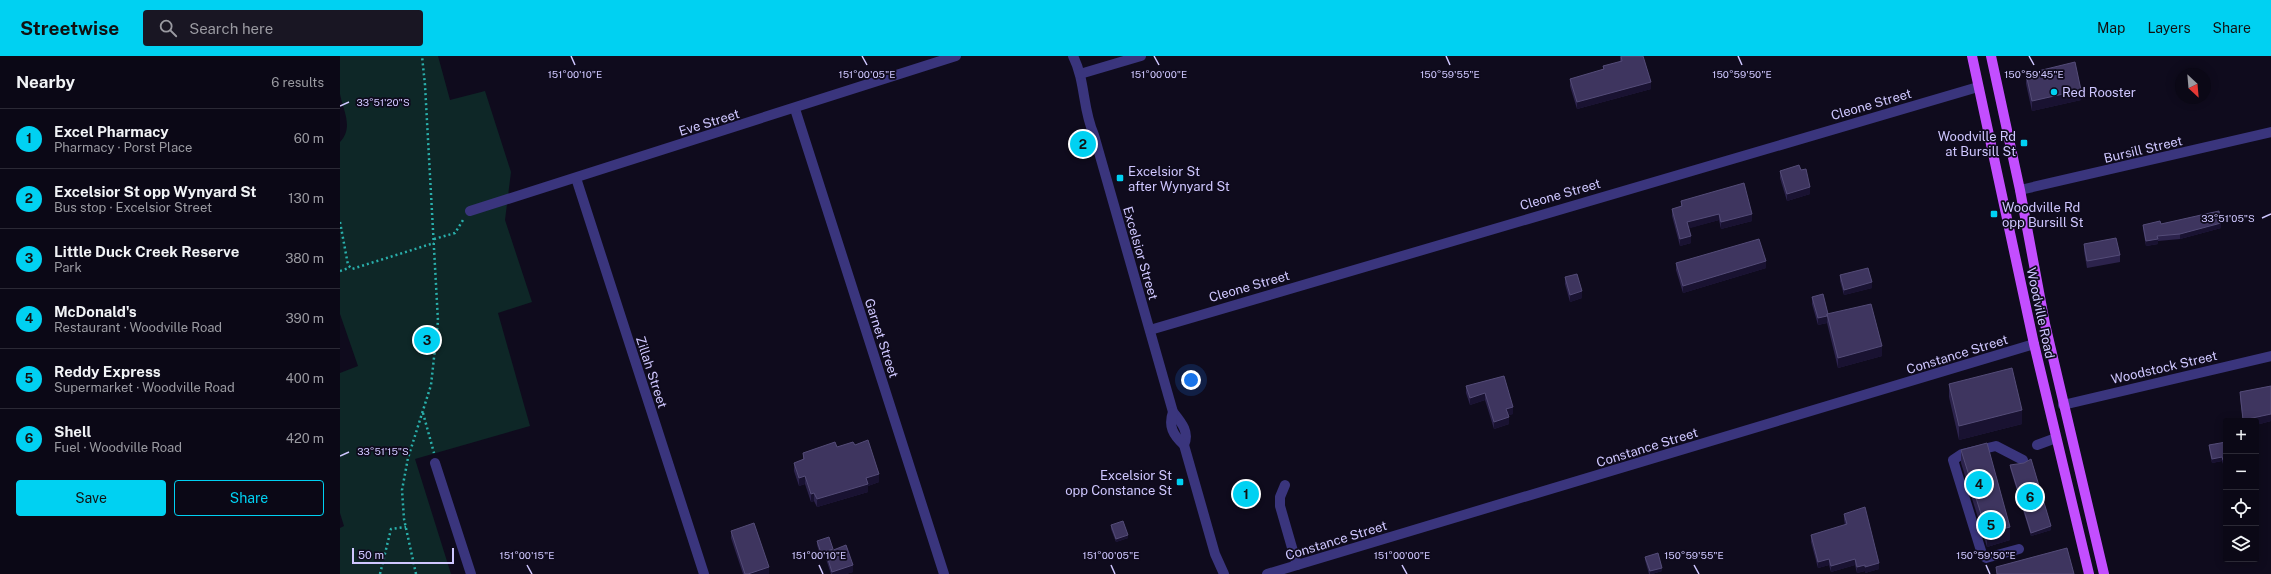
<!DOCTYPE html>
<html lang="en">
<head>
<meta charset="utf-8">
<style>
  body { margin:0; font-family:"Public Sans",sans-serif; background:#191623; color:#f1f3f6 }
  .controls { position:absolute; right:12px; bottom:12px; display:grid; overflow:hidden; border-radius:4px; box-shadow:0 2px 10px #0003 }
  .controls button { width:36px; height:36px; display:grid; place-items:center; padding:0; border:0; border-bottom:1px solid #2b2935; background:#0b0816; color:#f1f3f6; font:20px sans-serif }
  .compass { position:absolute; left:1835px; top:12px; width:36px; height:36px; border-radius:50%; background:#0b0816; box-shadow:0 2px 10px #0003; rotate:154deg }
  .scale { position:absolute; left:12px; bottom:10px; width:102px; box-sizing:border-box; padding-left:4px; border:2px solid #cfc7ff; border-top:0; font-size:11px; line-height:14px; white-space:nowrap; color:#cfc7ff; -webkit-text-stroke:3px #0f0b1d; paint-order:stroke }
  .you { position:absolute; left:851px; top:324px; width:14px; height:14px; margin:-10px; border:3px solid #fff; border-radius:50%; background:#1a73e8; box-shadow:0 0 0 6px #1a73e833 }
  .badge { display:grid; place-items:center; width:26px; height:26px; border-radius:50%; background:#00d1f2; color:#111; font-size:13px; font-weight:700 }
  .pin { position:absolute; translate:-50% -50%; border:2px solid #fff; box-shadow:0 1px 4px #0006 }
  .list { margin:0; padding:0; list-style:none }
  h2 { display:flex; justify-content:space-between; align-items:center; height:52px; margin:0; padding:0 16px; font-size:17px }
  h2 small { font-size:13px; font-weight:400; color:#9a9aa1 }
  .list li { display:grid; grid-template-columns:26px 1fr auto; gap:12px; align-items:center; box-sizing:border-box; height:60px; padding:0 16px; border-top:1px solid #2b2935 }
  .list b { display:block; font-size:15px; white-space:nowrap }
  .list p { margin:0; font-size:13px; white-space:nowrap; color:#9a9aa1 }
  .list em { font-size:13px; font-style:normal; color:#9a9aa1 }
  .actions { display:flex; gap:8px; padding:12px 16px }
  .actions a { flex:1; padding:9px 0; border:1px solid #00d1f2; border-radius:4px; text-align:center; font-size:14px; color:#00d1f2 }
  .actions .main { background:#00d1f2; color:#111 }
  .icon { flex:none; width:22px; height:22px; fill:none; stroke:currentColor; stroke-width:2; stroke-linecap:round; stroke-linejoin:round }
  .map { position:relative; flex:none; width:1931px; height:518px; overflow:hidden }
  header { display:flex; align-items:center; gap:24px; box-sizing:border-box; height:56px; padding:0 20px; background:#00d1f2; color:#111 }
  header strong { font-size:19px }
  nav { display:flex; gap:22px; margin-inline-start:auto; font-size:14px }
  .search { width:280px; height:36px; background:#191623; display:flex; align-items:center; gap:10px; box-sizing:border-box; padding:0 14px; border-radius:4px; color:#9a9aa1; font-size:15px }
  main { display:flex }
  aside { flex:1; background:#0b0816 }
  .map>svg:first-child { display:block }
  .park { fill:#0e2727 }
  .lines { fill:none; stroke-linecap:round; stroke-linejoin:round }
  .path { stroke:#2ab0ac; stroke-width:2.5; stroke-dasharray:2 3; stroke-linecap:butt }
  .minor { stroke:#3a357d; stroke-width:10 }
  .major { stroke:#c34eff; stroke-width:10 }
  .wall { fill:#2c234c }
  .shaded-wall { fill:#191231 }
  .building { fill:#3e355f; stroke:#544c78 }
  .ticks { fill:none; stroke:#cfc7ff; stroke-width:1.5 }
  .poi-dot { fill:#00d1f2; stroke:#0f0b1d; stroke-width:1.5 }
  .labels { text-anchor:middle; stroke-width:3.5; stroke-linejoin:round; paint-order:stroke }
  .poi-label { font-size:13px; fill:#cfc7ff; stroke:#0f0b1d; text-anchor:start }
  .street-label { font-size:13px; fill:#cfc7ff; stroke:#0f0b1d }
  .ticks-label { font-size:10px; text-anchor:middle; fill:#cfc7ff; stroke:#0f0b1d; stroke-width:3.5; stroke-linejoin:round; paint-order:stroke }
</style>
</head>
<body>
<header>
<strong>Streetwise</strong>
<div class="search"><svg class="icon" aria-label="search" viewBox="0 0 24 24"><circle cx="10" cy="10" r="6"/><path d="M15 15l6 6"/></svg>Search here</div>
<nav><a>Map</a><a>Layers</a><a>Share</a></nav>
</header>
<main>
<aside>
<h2>Nearby<small>6 results</small></h2>
<ul class="list">
<li><span class="badge">1</span><div><b>Excel Pharmacy</b><p>Pharmacy · Porst Place</p></div><em>60 m</em></li>
<li><span class="badge">2</span><div><b>Excelsior St opp Wynyard St</b><p>Bus stop · Excelsior Street</p></div><em>130 m</em></li>
<li><span class="badge">3</span><div><b>Little Duck Creek Reserve</b><p>Park</p></div><em>380 m</em></li>
<li><span class="badge">4</span><div><b>McDonald's</b><p>Restaurant · Woodville Road</p></div><em>390 m</em></li>
<li><span class="badge">5</span><div><b>Reddy Express</b><p>Supermarket · Woodville Road</p></div><em>400 m</em></li>
<li><span class="badge">6</span><div><b>Shell</b><p>Fuel · Woodville Road</p></div><em>420 m</em></li>
</ul>
<div class="actions"><a class="main">Save</a><a>Share</a></div>
</aside>
<div class="map">
<svg width="1931" height="518" viewBox="0 0 1931 518">
  <rect width="100%" height="100%" fill="#0f0b1d"/>
  <path class="park" d="M0 0H98L110 44 145 35 171 116 165 164 192 246 158 257 190 370 75 403 111 518H0V472L4 470 0 457V317L18 310 0 258V86C14 72 3 54 0 38 0 26 0 12 0 0Z"/>
  <g class="lines">
    <g class="path">
      <polyline points="0,166 8,209 12,213 94,187"/>
      <polyline points="94,183 115,177 123,164"/>
      <polyline points="0,215 9,212"/>
      <polyline points="83,357 94,397"/>
      <polyline points="40,518 51,473 66,471"/>
      <polyline points="76,518 64,463 62,434 68,402 91,329 98,265 85,29 82,0"/>
    </g>
    <g class="minor">
      <path d="M733 0C746 26 742 52 754 79L833 356C841 366 850 376 844 389"/>
      <polyline points="740,18 801,0"/>
      <polyline points="455,53 604,518"/>
      <polyline points="236,122 364,518"/>
      <polyline points="1680,134 1931,76"/>
      <polyline points="130,155 616,0"/>
      <polyline points="810,274 1638,31"/>
      <polyline points="1723,349 1931,300"/>
      <path d="M833 356C828 370 833 379 844 389L875 498 884 518"/>
      <polyline points="1697,389 1716,382"/>
      <polyline points="95,407 131,518"/>
      <polyline points="945,429 940,441 940,450 957,509"/>
      <polyline points="1679,493 1646,502 1642,498 1613,404 1622,398 1656,390 1683,404"/>
      <polyline points="927,518 1694,288"/>
    </g>
    <g class="major">
      <polyline points="1632,0 1694,288 1749,518"/>
      <polyline points="1651,0 1680,134 1705,268 1764,518"/>
    </g>
  </g>
  <g class="wall">
    <polygon points="1280,0 1311,33 1237,53 1230,30 1230,23 1263,14 1263,10 1280,6"/>
    <polygon points="1686,18 1741,44 1692,55 1686,28"/>
    <polygon points="1440,115 1470,138 1447,145 1440,122"/>
    <polygon points="1341,145 1412,165 1381,173 1379,164 1349,172 1351,187 1340,190 1332,160 1332,153 1341,150"/>
    <polygon points="1821,168 1881,172 1840,183 1818,185 1818,188 1806,190 1803,173 1803,169"/>
    <polygon points="1744,188 1780,199 1780,206 1747,212 1744,195"/>
    <polygon points="1336,207 1426,212 1343,237 1336,214"/>
    <polygon points="1500,219 1532,232 1504,239 1500,225"/>
    <polygon points="1225,221 1242,242 1230,246 1225,228"/>
    <polygon points="1472,241 1488,258 1542,300 1498,312 1487,267 1478,269 1472,248"/>
    <polygon points="1164,320 1173,358 1168,359 1169,368 1154,373 1145,344 1130,349 1126,337 1126,330"/>
    <polygon points="1609,328 1682,368 1619,384 1609,341"/>
    <polygon points="1931,330 1931,365 1916,369 1916,365 1903,365 1900,343 1900,336"/>
    <polygon points="1886,386 1886,407 1883,408 1882,405 1872,407 1869,393 1869,389"/>
    <polygon points="497,391 539,426 528,430 528,436 477,451 474,445 471,446 465,428 459,430 454,415 454,407 463,404 463,397"/>
    <polygon points="1621,394 1670,484 1647,491 1621,407"/>
    <polygon points="1670,409 1711,474 1691,480 1670,412"/>
    <polygon points="1504,458 1539,513 1525,517 1525,515 1517,517 1515,509 1491,516 1489,509 1478,512 1471,486 1471,479 1505,469 1504,464"/>
    <polygon points="771,469 788,482 776,486 771,473"/>
    <polygon points="391,475 429,518 403,518 391,482"/>
    <polygon points="477,485 493,494 513,516 506,518 491,518 486,503 486,499 481,501 477,489"/>
    <polygon points="1305,501 1322,515 1312,518 1309,518 1305,504"/>
  </g>
  <g class="shaded-wall">
    <polygon points="1311,26 1311,33 1237,53 1237,46"/>
    <polygon points="1741,34 1741,44 1692,55 1692,45"/>
    <polygon points="1470,131 1470,138 1447,145 1447,138"/>
    <polygon points="1379,158 1379,164 1347,173 1347,166"/>
    <polygon points="1412,158 1412,165 1381,173 1381,166"/>
    <polygon points="1881,167 1881,172 1840,183 1840,178"/>
    <polygon points="1351,180 1351,187 1340,190 1340,183"/>
    <polygon points="1818,183 1818,188 1806,190 1806,185"/>
    <polygon points="1426,205 1426,212 1343,237 1343,230"/>
    <polygon points="1532,226 1532,232 1504,239 1504,234"/>
    <polygon points="1242,235 1242,242 1230,246 1230,239"/>
    <polygon points="1487,260 1487,267 1478,269 1478,262"/>
    <polygon points="1542,290 1542,300 1498,312 1498,302"/>
    <polygon points="1145,337 1145,344 1130,349 1130,342"/>
    <polygon points="1173,351 1173,358 1166,360 1166,353"/>
    <polygon points="1682,354 1682,368 1619,384 1619,370"/>
    <polygon points="1931,358 1931,365 1916,369 1916,365 1903,365 1903,364"/>
    <polygon points="1169,361 1169,368 1154,373 1154,366"/>
    <polygon points="1882,401 1882,405 1872,407 1872,403"/>
    <polygon points="1883,404 1886,404 1886,407 1883,408"/>
    <polygon points="539,418 539,426 528,430 528,436 477,451 477,443 526,422"/>
    <polygon points="465,420 465,428 459,430 459,422"/>
    <polygon points="474,437 474,445 471,446 471,438"/>
    <polygon points="1711,470 1711,474 1691,480 1691,477"/>
    <polygon points="1670,471 1670,484 1647,491 1647,477"/>
    <polygon points="788,479 788,482 776,486 776,483"/>
    <polygon points="493,493 493,497 486,497 486,499 481,501 481,497"/>
    <polygon points="1489,503 1489,509 1478,512 1478,506"/>
    <polygon points="1515,503 1515,509 1491,516 1491,510"/>
    <polygon points="1539,507 1539,513 1525,517 1525,511"/>
    <polygon points="513,509 513,516 506,518 492,518 492,516"/>
    <polygon points="1525,509 1525,515 1517,517 1517,511"/>
    <polygon points="429,511 429,518 408,518"/>
    <polygon points="1322,512 1322,515 1312,518 1310,518 1310,515"/>
  </g>
  <g class="building">
    <polygon points="1281,0 1303,0 1311,26 1237,46 1230,23 1264,13 1263,10 1282,5"/>
    <polygon points="1735,6 1741,34 1692,45 1686,18"/>
    <polygon points="1459,109 1461,114 1466,113 1470,131 1447,138 1440,115"/>
    <polygon points="1404,127 1412,158 1381,166 1379,158 1347,166 1351,180 1340,183 1332,153 1342,150 1341,145"/>
    <polygon points="1879,155 1881,167 1840,178 1817,180 1818,183 1806,185 1803,169 1820,165 1821,168"/>
    <polygon points="1776,182 1780,199 1747,205 1744,188"/>
    <polygon points="1419,183 1426,205 1343,230 1336,207"/>
    <polygon points="1528,212 1532,226 1504,234 1500,219"/>
    <polygon points="1237,218 1242,235 1230,239 1225,221"/>
    <polygon points="1483,238 1488,258 1487,258 1487,260 1478,262 1472,241"/>
    <polygon points="1531,248 1542,290 1498,302 1487,258"/>
    <polygon points="1672,312 1682,354 1619,370 1609,328"/>
    <polygon points="1164,320 1173,351 1166,353 1169,361 1154,366 1145,337 1130,342 1126,330"/>
    <polygon points="1931,330 1931,358 1903,364 1900,336"/>
    <polygon points="528,384 539,418 526,422 528,428 477,443 474,437 471,438 465,420 459,422 454,407 464,403 463,397 495,386 497,391 513,386 515,389"/>
    <polygon points="1886,386 1886,404 1883,404 1882,401 1872,403 1869,389"/>
    <polygon points="1647,387 1670,471 1647,477 1621,394"/>
    <polygon points="1691,403 1711,470 1691,477 1670,409 1684,407"/>
    <polygon points="1525,451 1539,507 1525,511 1525,509 1517,511 1515,503 1491,510 1489,503 1478,506 1471,479 1507,468 1504,458"/>
    <polygon points="783,465 788,479 776,483 771,469"/>
    <polygon points="414,467 429,511 408,518 405,518 391,475"/>
    <polygon points="489,481 493,493 481,497 477,485"/>
    <polygon points="506,489 513,509 492,516 486,497"/>
    <polygon points="1727,492 1734,518 1657,518 1656,511"/>
    <polygon points="1318,497 1322,512 1310,515 1305,501"/>
  </g>
  <path class="ticks" d="M231 0 235 9M522 0 527 9M814 0 819 9M1106 0 1110 9M1398 0 1402 9M1689 0 1694 9M0 50 9 46M1922 162 1931 158M0 400 9 396M187 509 192 518M479 509 483 518M771 509 775 518M1062 509 1067 518M1354 509 1359 518M1646 509 1650 518"/>
  <g class="poi-dot">
    <circle cx="1714" cy="36" r="4"/>
    <rect x="1680" y="83" width="8" height="8" rx="2"/>
    <rect x="776" y="118" width="8" height="8" rx="2"/>
    <rect x="1650" y="154" width="8" height="8" rx="2"/>
    <rect x="836" y="422" width="8" height="8" rx="2"/>
  </g>
  <g class="labels">
    <g class="poi-label">
      <text x="1722" y="41">Red Rooster</text>
      <text x="1676" y="85" text-anchor="end">Woodville Rd<tspan x="1676" dy="15">at Bursill St</tspan></text>
      <text x="788" y="120">Excelsior St<tspan x="788" dy="15">after Wynyard St</tspan></text>
      <text x="1662" y="156">Woodville Rd<tspan x="1662" dy="15">opp Bursill St</tspan></text>
      <text x="832" y="424" text-anchor="end">Excelsior St<tspan x="832" dy="15">opp Constance St</tspan></text>
    </g>
    <g class="street-label">
      <text transform="translate(1531 48) rotate(-16)" y="5">Cleone Street</text>
      <text transform="translate(369 66) rotate(-17)" y="5">Eve Street</text>
      <text transform="translate(1803 93) rotate(-13)" y="5">Bursill Street</text>
      <text transform="translate(1220 138) rotate(-16)" y="5">Cleone Street</text>
      <text transform="translate(801 197) rotate(74)" y="5">Excelsior Street</text>
      <text transform="translate(909 230) rotate(-16)" y="5">Cleone Street</text>
      <text transform="translate(1701 257) rotate(78)" y="5">Woodville Road</text>
      <text transform="translate(542 282) rotate(72)" y="5">Garnet Street</text>
      <text transform="translate(1617 298) rotate(-17)" y="5">Constance Street</text>
      <text transform="translate(1824 311) rotate(-13)" y="5">Woodstock Street</text>
      <text transform="translate(312 316) rotate(72)" y="5">Zillah Street</text>
      <text transform="translate(1307 391) rotate(-17)" y="5">Constance Street</text>
      <text transform="translate(996 484) rotate(-17)" y="5">Constance Street</text>
    </g>
  </g>
  <g class="ticks-label">
    <text x="235" y="22">151°00'10"E</text>
    <text x="527" y="22">151°00'05"E</text>
    <text x="819" y="22">151°00'00"E</text>
    <text x="1110" y="22">150°59'55"E</text>
    <text x="1402" y="22">150°59'50"E</text>
    <text x="1694" y="22">150°59'45"E</text>
    <text x="43" y="50">33°51'20"S</text>
    <text x="1888" y="166">33°51'05"S</text>
    <text x="43" y="399">33°51'15"S</text>
    <text x="187" y="503">151°00'15"E</text>
    <text x="479" y="503">151°00'10"E</text>
    <text x="771" y="503">151°00'05"E</text>
    <text x="1062" y="503">151°00'00"E</text>
    <text x="1354" y="503">150°59'55"E</text>
    <text x="1646" y="503">150°59'50"E</text>
  </g>
</svg>
<div class="controls">
<button>+</button>
<button>−</button>
<button><svg class="icon" aria-label="locate" viewBox="0 0 24 24"><circle cx="12" cy="12" r="6"/><path d="M12 2v4M12 18v4M2 12h4M18 12h4"/></svg></button>
<button><svg class="icon" aria-label="layers" viewBox="0 0 24 24"><path d="M12 4l9 5-9 5-9-5zM3 14l9 5 9-5"/></svg></button>
</div>
<svg class="compass" viewBox="-18 -18 36 36"><path d="M0-13l5 13h-10z" fill="#e53935"/><path d="M0 13l5-13h-10z" fill="#9a9aa1"/></svg>
<div class="scale">50 m</div>
<div class="you"></div>
<div class="pin badge" style="left:906px;top:438px">1</div>
<div class="pin badge" style="left:743px;top:88px">2</div>
<div class="pin badge" style="left:87px;top:284px">3</div>
<div class="pin badge" style="left:1639px;top:428px">4</div>
<div class="pin badge" style="left:1651px;top:469px">5</div>
<div class="pin badge" style="left:1690px;top:441px">6</div>
</div>
</main>
</body>
</html>
